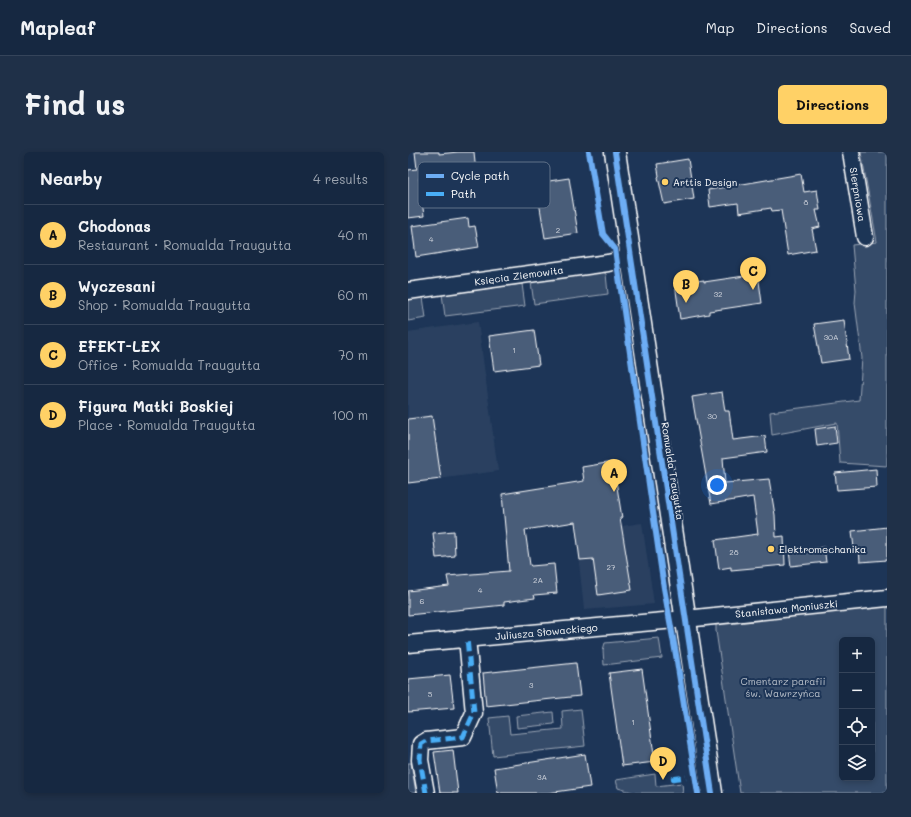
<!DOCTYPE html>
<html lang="en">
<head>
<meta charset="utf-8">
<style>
  body { margin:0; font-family:Mali,sans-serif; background:#1f3048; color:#f1f3f6 }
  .controls { position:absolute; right:12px; bottom:12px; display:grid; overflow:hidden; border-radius:6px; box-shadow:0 2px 6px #0003 }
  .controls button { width:36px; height:36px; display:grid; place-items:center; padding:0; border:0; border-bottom:1px solid #35445a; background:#162841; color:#f1f3f6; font:20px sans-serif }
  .you { position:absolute; left:309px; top:333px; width:14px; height:14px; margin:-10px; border:3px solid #fff; border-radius:50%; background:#1a73e8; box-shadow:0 0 0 6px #1a73e833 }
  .badge { display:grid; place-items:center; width:26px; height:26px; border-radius:50%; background:#ffd166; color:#111; font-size:13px; font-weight:700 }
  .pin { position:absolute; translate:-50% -33px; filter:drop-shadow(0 1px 2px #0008) }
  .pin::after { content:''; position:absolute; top:21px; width:14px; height:12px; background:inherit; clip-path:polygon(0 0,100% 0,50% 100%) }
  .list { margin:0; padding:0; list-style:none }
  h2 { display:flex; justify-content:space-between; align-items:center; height:52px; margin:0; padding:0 16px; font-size:17px }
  h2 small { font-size:13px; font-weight:400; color:#9ea6b1 }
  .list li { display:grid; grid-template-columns:26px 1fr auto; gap:12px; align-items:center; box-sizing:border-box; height:60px; padding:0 16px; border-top:1px solid #35445a }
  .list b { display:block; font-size:15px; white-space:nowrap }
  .list p { margin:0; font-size:13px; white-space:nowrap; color:#9ea6b1 }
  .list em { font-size:13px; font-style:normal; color:#9ea6b1 }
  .icon { flex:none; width:22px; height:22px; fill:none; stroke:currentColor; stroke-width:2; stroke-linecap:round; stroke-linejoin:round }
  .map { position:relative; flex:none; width:479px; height:641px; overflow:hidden; border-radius:6px }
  header { display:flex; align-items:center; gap:24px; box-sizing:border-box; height:56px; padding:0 20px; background:#162841; border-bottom:1px solid #35445a }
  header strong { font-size:19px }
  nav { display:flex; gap:22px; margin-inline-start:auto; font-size:14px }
  .intro { display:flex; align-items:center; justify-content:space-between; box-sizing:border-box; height:96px; padding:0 24px }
  h1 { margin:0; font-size:28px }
  .button { padding:10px 18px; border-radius:6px; background:#ffd166; color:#111; font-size:14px; font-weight:700 }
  main { display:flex; gap:24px; padding:0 24px }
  aside { flex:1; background:#162841; border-radius:6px; box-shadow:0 2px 6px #0003 }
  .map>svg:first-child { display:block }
  .built { fill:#2a4161 }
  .green { fill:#364b69; stroke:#9aa5b4; fill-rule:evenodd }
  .building { fill:#4a5d79; stroke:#fff }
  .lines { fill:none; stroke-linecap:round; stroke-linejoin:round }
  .minor-casing { stroke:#fff; stroke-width:19 }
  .tertiary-casing { stroke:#fff; stroke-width:23 }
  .minor { stroke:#1d3557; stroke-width:16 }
  .tertiary { stroke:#1d3557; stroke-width:20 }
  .quiet { stroke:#49aef6; stroke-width:5; stroke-dasharray:10 5; stroke-linecap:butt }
  .cycleway-casing { stroke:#1d3557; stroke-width:8 }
  .cycleway { stroke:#6dadf4; stroke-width:6 }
  .poi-dot { fill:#ffd166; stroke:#1d3557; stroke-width:1.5 }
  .labels { text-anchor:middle; stroke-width:4; stroke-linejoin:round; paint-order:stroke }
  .number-label { font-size:8px; fill:#d2d6de }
  .poi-label { font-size:10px; fill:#fff; stroke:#1d3557; text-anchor:start }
  .street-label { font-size:10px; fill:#fff; stroke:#1d3557 }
  .park-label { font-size:10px; fill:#b9c0ca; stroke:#1d3557 }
  .key { fill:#1d3557; stroke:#617289; stroke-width:1 }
  .key-label { font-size:11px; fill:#fff }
</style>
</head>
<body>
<header>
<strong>Mapleaf</strong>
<nav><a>Map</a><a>Directions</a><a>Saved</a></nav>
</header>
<div class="intro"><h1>Find us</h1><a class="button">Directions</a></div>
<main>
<aside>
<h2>Nearby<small>4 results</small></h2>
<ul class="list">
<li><span class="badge">A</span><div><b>Chodonas</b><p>Restaurant · Romualda Traugutta</p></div><em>40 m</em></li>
<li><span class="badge">B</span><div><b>Wyczesani</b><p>Shop · Romualda Traugutta</p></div><em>60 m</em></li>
<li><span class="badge">C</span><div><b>EFEKT-LEX</b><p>Office · Romualda Traugutta</p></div><em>70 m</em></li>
<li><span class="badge">D</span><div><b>Figura Matki Boskiej</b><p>Place · Romualda Traugutta</p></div><em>100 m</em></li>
</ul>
</aside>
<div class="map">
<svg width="479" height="641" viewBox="0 0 479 641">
  <rect width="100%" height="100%" fill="#1d3557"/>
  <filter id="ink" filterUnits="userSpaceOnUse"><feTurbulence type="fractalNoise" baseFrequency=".025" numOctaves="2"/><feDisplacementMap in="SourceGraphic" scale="8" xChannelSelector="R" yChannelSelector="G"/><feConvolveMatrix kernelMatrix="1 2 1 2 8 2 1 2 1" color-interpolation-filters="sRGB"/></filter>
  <g filter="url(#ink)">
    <g class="built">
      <polygon points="70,170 90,319 0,331 0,180"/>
      <polygon points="234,371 246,452 176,458 168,381"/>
    </g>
    <g class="green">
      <polygon points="453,0 479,0 479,314 432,311 429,271 364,283 362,260 451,248 454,206 447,151 448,138 444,93 469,90"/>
      <polygon points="195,120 198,122 200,142 126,152 123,130"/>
      <polygon points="114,132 117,154 37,164 34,142"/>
      <polygon points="15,145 18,166 0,169 0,147"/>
      <path d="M479 454V641H332L308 479V471ZM434 488H464V626H434Z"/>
      <polygon points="251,486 254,506 196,513 195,498 197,491"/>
      <polygon points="173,557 177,594 85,604 81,566 100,564 102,582 155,577 154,559"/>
      <polygon points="145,560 146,572 109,576 108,564"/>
      <polygon points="0,611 3,611 8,641 0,641"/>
      <polygon points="247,622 248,634 274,631 275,641 227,641 210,636 208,628"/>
    </g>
    <g class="building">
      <polygon points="7,0 31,0 31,2 50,0 66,0 68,22 49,25 48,20 11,26 16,64 0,66 0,18 9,17"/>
      <polygon points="280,7 286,47 256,52 250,25 251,24 249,12"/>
      <polygon points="393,22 396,40 409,38 412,58 408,58 412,75 404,77 408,98 380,103 373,58 364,59 363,56 331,61 330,51 302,55 300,38"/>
      <polygon points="161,26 170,81 137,86 128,31"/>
      <polygon points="60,66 61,75 67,74 71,95 8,105 4,74"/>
      <polygon points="350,122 354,151 301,159 301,162 272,167 267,132 296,128 296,130"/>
      <polygon points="436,168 441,207 413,211 406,172"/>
      <polygon points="126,178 131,213 86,219 81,184"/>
      <polygon points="314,240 317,259 321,259 325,288 357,284 359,300 315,306 317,331 361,327 367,363 368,385 376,384 377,413 323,418 323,415 311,417 307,388 350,382 345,345 303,352 284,245"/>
      <polygon points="24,264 33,327 0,331 0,267"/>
      <polygon points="427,274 429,291 409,294 407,277"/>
      <polygon points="205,310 214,366 212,366 224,438 190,443 185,407 172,408 167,370 117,378 122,413 123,414 146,412 149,441 126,443 127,446 96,450 96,453 0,463 0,439 41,434 39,424 101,419 94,342 176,329 174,315"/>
      <polygon points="468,317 469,335 429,338 427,321"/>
      <polygon points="479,375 479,408 452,410 451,396 446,396 444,379"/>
      <polygon points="46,379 47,404 28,406 25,381"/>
      <polygon points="416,395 418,410 383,414 381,399"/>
      <polygon points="168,511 172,544 78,554 75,521"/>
      <polygon points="234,517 247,610 214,614 201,521"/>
      <polygon points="42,523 46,556 0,560 0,527"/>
      <polygon points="45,598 50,641 32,641 26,600"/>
      <polygon points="177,602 182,635 140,641 90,641 86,616"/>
    </g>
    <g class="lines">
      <g class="minor-casing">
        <g id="minor">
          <path id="s1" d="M443 0 457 85"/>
          <path id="s2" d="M0 139 200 111 222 106"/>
          <path id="s3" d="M0 492 278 467 479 446"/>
          <polyline points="18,641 12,608 13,592 18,589 55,585 66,561 59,486"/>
        </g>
      </g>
      <g class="tertiary-casing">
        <polyline id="tertiary" points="207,0 304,641"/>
      </g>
      <use href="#minor" class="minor"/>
      <use href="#tertiary" class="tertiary"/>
      <g class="quiet">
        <polyline points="263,627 278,625"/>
        <polyline points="18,641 12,608 13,592 18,589 55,585 66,561 59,486"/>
      </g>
      <g class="cycleway-casing">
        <g id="cycleway">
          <polyline points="181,0 195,82 207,97 256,436 268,503 290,641"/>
          <polyline points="207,0 304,641"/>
        </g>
      </g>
      <use href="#cycleway" class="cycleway"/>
    </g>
  </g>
  <g class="poi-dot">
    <circle cx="257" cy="30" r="4"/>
    <circle cx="363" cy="397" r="4"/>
  </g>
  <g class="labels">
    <g class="number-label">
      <text x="398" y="53">8</text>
      <text x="150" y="81">2</text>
      <text x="23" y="90">4</text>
      <text x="310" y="145">32</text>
      <text x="423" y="188">30A</text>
      <text x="106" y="201">1</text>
      <text x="304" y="267">30</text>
      <text x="326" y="403">28</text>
      <text x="203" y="418">27</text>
      <text x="130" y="431">2A</text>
      <text x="72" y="441">4</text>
      <text x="14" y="452">6</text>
      <text x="123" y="536">3</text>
      <text x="22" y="545">5</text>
      <text x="225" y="573">1</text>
      <text x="134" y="628">3A</text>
    </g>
    <g class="poi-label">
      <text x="265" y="34">Arttis Design</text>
      <text x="371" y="401">Elektromechanika</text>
    </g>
    <g class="street-label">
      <text dy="4" stroke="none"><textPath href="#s1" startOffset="43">Sierpniowa</textPath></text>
      <text dy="4" stroke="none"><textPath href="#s2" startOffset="112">Księcia Ziemowita</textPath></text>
      <text transform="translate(265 319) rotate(81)" y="4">Romualda Traugutta</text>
      <text dy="4" stroke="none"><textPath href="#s3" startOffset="380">Stanisława Moniuszki</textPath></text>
      <text dy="4" stroke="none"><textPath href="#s3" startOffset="139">Juliusza Słowackiego</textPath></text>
    </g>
    <g class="park-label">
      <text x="375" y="533">Cmentarz parafii<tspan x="375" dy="12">św. Wawrzyńca</tspan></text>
    </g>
  </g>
  <rect x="10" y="10" width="132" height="46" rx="6" class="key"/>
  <rect x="18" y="22" width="18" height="4" fill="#6dadf4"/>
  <rect x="18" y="40" width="18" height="4" fill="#49aef6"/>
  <g class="key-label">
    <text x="43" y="28">Cycle path</text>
    <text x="43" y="46">Path</text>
  </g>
</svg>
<div class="controls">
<button>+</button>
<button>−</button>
<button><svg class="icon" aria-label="locate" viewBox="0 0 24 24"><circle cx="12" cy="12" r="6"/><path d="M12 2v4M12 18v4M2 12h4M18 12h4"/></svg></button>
<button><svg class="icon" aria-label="layers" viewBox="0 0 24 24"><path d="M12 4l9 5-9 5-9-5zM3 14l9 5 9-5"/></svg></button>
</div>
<div class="you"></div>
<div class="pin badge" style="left:206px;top:340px">A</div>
<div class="pin badge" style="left:278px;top:151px">B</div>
<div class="pin badge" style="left:345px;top:138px">C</div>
<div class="pin badge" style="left:255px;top:628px">D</div>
</div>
</main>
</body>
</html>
